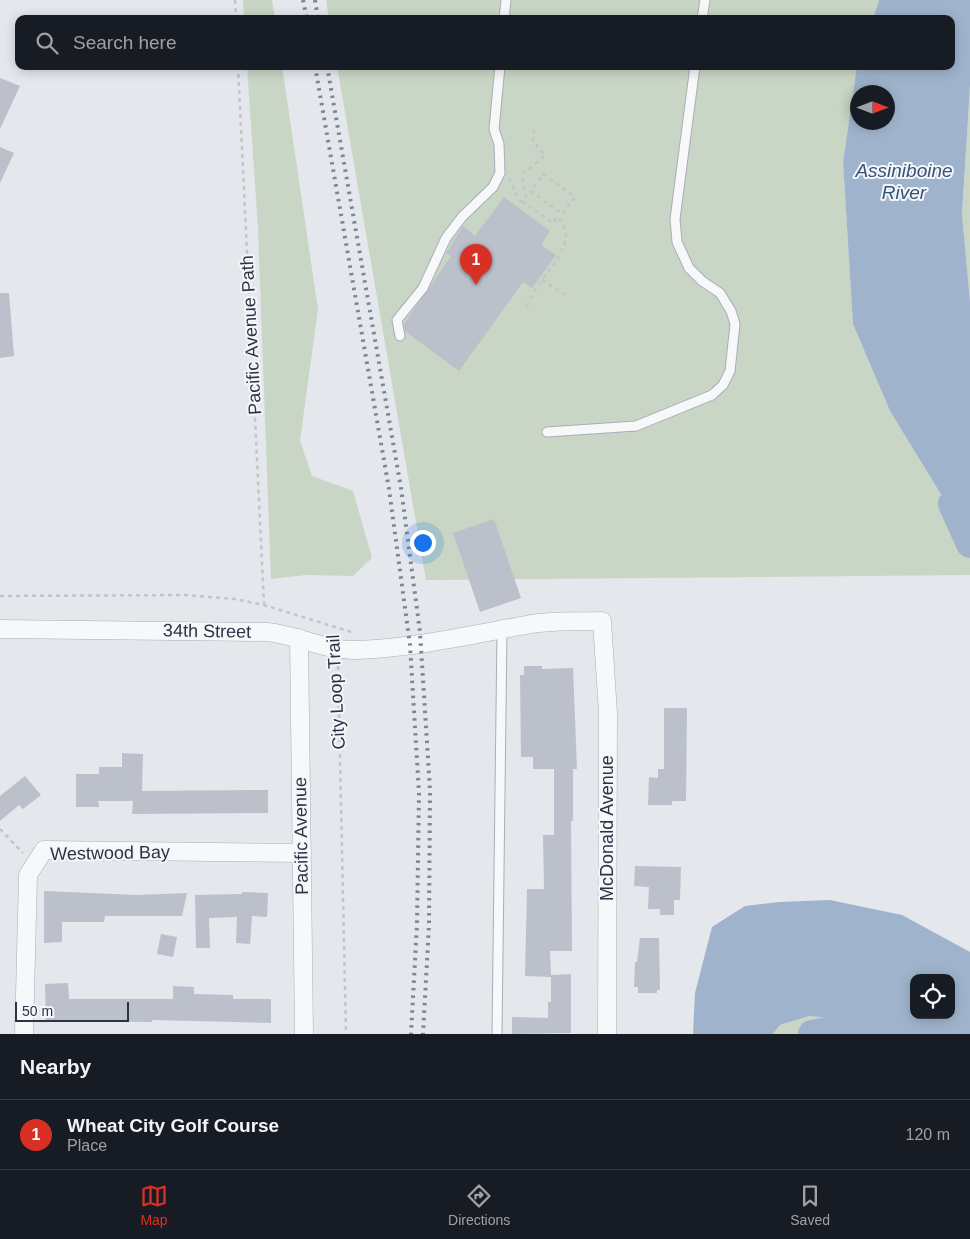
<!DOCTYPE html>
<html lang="en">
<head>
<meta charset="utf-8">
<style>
  body { margin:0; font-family:Helvetica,sans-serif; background:#242831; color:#f1f3f6 }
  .controls { position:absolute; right:15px; bottom:15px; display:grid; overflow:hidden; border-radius:10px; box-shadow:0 2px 12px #0003 }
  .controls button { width:45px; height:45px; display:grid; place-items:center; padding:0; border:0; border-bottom:1px solid #363941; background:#171b24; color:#f1f3f6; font:25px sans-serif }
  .compass { position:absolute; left:850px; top:85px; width:45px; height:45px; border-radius:50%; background:#171b24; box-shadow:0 2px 12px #0003; rotate:90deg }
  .scale { position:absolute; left:15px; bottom:12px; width:114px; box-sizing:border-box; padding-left:5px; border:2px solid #2b3445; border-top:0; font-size:14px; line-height:18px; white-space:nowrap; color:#2b3445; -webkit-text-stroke:4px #f4f6f9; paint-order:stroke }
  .you { position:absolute; left:422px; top:542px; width:18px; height:18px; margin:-12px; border:4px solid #fff; border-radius:50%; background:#1a73e8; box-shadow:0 0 0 8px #1a73e833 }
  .badge { display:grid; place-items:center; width:32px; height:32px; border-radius:50%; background:#d93025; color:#fff; font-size:16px; font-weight:700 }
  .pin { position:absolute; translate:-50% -41px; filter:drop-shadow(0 1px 2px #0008) }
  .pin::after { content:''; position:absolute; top:26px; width:18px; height:15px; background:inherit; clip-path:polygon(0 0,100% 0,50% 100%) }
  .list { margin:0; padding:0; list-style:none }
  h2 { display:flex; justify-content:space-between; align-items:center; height:65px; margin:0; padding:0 20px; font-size:21px }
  h2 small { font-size:16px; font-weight:400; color:#9ea1a6 }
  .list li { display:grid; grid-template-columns:32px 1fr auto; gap:15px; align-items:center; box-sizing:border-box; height:70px; padding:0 20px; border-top:1px solid #363941 }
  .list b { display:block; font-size:19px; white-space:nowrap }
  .list p { margin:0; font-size:16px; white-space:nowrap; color:#9ea1a6 }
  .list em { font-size:16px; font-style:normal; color:#9ea1a6 }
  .icon { flex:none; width:28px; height:28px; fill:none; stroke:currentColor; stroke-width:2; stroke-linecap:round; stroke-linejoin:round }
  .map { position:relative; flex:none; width:970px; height:1034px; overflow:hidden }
  .search { position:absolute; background:#171b24; box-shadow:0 2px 12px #0003; left:15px; right:15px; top:15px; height:55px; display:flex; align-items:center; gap:12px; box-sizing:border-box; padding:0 18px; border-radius:10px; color:#9ea1a6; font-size:19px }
  .sheet { height:135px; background:#171b24 }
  nav { display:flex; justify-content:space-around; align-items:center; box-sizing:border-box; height:70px; border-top:1px solid #363941; background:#171b24; font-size:14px; color:#9ea1a6 }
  nav a { display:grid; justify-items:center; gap:2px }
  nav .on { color:#d93025 }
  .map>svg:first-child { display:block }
  .green { fill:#c9d6c5 }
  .water { fill:#9fb4cc; fill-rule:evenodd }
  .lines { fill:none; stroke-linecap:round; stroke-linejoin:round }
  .river { stroke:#9fb4cc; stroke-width:28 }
  .building { fill:#bbc0ca }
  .lane-casing { stroke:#a9aeb7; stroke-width:11 }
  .street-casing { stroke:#a9aeb7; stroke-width:19 }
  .path { stroke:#c2c5cb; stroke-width:2.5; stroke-dasharray:4 4; stroke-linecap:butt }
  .lane { stroke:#f7f8fa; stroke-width:9 }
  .street { stroke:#f7f8fa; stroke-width:18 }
  .rail { stroke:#7d8696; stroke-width:4; stroke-dasharray:2.5 5; stroke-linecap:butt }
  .labels { text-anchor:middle; stroke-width:4; stroke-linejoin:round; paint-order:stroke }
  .street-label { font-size:18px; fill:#2b3445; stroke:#f4f6f9 }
  .water-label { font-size:19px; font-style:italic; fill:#34527a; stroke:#f4f6f9 }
</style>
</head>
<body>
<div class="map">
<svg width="970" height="1034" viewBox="0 0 970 1034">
  <rect width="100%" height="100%" fill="#e4e7ec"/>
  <g class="green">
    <polygon points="243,0 272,0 275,19 244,19"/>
    <polygon points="326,0 879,0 873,19 329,19"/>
    <polygon points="247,66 282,66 318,309 300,441 312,476 353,491 372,558 353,576 306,575 271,579 258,229"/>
    <polygon points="337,66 857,66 843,162 853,324 890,411 970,542 970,575 426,580"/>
    <polygon points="970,86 970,302 962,215"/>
    <polygon points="809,1016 867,1021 896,1034 773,1034 780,1025"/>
  </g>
  <g class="water">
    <path d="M879 0H970V86L962 214 970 302V542L890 411 853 324 843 162 857 66H951V19H873ZM858 92H888V122H858Z"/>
    <path d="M830 900 902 915 970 952V1034H896L867 1021 809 1016 780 1025 773 1034H693L695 993 712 927 745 906 779 902ZM914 978H951V1015H914Z"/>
  </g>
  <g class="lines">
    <g class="river">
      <polyline points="952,504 970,544"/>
      <polyline points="812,1034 858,1025 917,1034"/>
    </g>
  </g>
  <g class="building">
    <polygon points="0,78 20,86 0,129"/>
    <polygon points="0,147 14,153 0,183"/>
    <polygon points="504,197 550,231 541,245 556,255 532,288 523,282 459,371 405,331 404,324 451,256 446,253 463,226 475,236"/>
    <polygon points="0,293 9,293 14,356 0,358"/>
    <polygon points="494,519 521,598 480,612 453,533"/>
    <polygon points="524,666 542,666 542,669 573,668 577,769 573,769 573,821 571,821 572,951 550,951 551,975 571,974 571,1033 512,1034 512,1017 548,1018 548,1002 551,1002 551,977 525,976 527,889 544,889 543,835 554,835 554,769 533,769 533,757 521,757 520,675 524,675"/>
    <polygon points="664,708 687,708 686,801 672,801 672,805 648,805 649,777 658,778 658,769 664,769"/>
    <polygon points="122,753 143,754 142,791 268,790 268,813 132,814 133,801 98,801 99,807 76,807 76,774 99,774 99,767 122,767"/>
    <polygon points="25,776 41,795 23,809 19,805 0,821 0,796"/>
    <polygon points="635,866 681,867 680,900 674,900 674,915 660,915 660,909 648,909 649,887 634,886"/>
    <polygon points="44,891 137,895 187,893 182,916 105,916 104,922 62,922 62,942 44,943"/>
    <polygon points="242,892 268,893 267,917 252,916 250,944 236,943 237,917 209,918 210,948 196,948 195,895 242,894"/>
    <polygon points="161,934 177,937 173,957 157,954"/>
    <polygon points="640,938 659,938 660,990 657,990 657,993 638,993 638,987 634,987 635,962 637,962"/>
    <polygon points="68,983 69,999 173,999 173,986 194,987 194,994 233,995 233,999 271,999 271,1023 152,1020 152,1022 46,1021 45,984"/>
  </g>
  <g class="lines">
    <g class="lane-casing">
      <g id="lane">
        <polyline points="504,19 506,0"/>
        <polyline points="702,19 705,0"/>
        <polyline points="400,336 397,320 423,288 446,238 462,217 493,187 500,173 499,144 494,129 500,66"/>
        <polyline points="547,432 636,426 712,395 723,385 730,371 735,324 731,311 720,293 702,281 689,268 677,242 675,219 695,66"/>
        <polyline points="497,1034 502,630"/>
      </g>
    </g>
    <g class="street-casing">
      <g id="street">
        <path d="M0 629 267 632C298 635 325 651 356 650 414 648 470 635 526 625 550 620 578 622 602 621L608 713 607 1034"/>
        <polyline points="299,638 304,1034"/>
        <polyline points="24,1034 28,875 44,850 302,853"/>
      </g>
    </g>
    <g class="path">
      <polyline points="235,0 236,19"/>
      <polyline points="238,66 264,604"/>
      <polygon points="543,174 575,197 562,214 531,191"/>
      <polyline points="509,178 519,200 523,202"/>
      <polyline points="542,280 565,295"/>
      <path d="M527 306C531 299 534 292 538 285 550 268 581 237 557 217L553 223 523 202 526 198 522 174 545 156 533 141 534 127"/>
      <polyline points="0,596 184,595 235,599 264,605 351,632"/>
      <polyline points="338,666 346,1034"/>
      <polyline points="0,829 23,853"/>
    </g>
    <use href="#lane" class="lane"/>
    <use href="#street" class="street"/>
    <g class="rail">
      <polyline points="303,0 307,19"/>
      <polyline points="315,0 318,19"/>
      <polyline points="315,66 389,489 410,645 419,793 417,924 411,1034"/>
      <polyline points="327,66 401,488 420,632 430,790 429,925 423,1034"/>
    </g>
  </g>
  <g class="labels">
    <g class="street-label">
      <text transform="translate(251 335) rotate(-93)" y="6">Pacific Avenue Path</text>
      <text transform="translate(207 631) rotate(1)" y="6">34th Street</text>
      <text transform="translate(336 692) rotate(-93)" y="6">City Loop Trail</text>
      <text transform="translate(607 828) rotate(-90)" y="6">McDonald Avenue</text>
      <text transform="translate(301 836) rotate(-91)" y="6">Pacific Avenue</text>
      <text transform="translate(110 853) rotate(-1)" y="6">Westwood Bay</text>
    </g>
    <g class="water-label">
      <text x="904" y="177">Assiniboine<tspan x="904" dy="22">River</tspan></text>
    </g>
  </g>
</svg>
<div class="controls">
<button><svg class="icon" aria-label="locate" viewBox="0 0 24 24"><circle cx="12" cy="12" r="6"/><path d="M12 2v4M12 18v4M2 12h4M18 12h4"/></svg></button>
</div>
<svg class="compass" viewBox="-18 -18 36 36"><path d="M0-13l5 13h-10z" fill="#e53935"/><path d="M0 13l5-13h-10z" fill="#9ea1a6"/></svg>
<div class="scale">50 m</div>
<div class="you"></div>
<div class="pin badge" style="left:476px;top:285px">1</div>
<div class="search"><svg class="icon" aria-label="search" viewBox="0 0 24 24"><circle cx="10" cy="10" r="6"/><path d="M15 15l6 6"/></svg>Search here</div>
</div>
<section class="sheet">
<h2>Nearby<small></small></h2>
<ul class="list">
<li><span class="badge">1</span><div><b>Wheat City Golf Course</b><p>Place</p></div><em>120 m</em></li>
</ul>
</section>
<nav>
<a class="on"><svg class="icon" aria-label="map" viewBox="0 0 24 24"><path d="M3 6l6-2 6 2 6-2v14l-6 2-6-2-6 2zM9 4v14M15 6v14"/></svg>Map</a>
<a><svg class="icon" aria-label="directions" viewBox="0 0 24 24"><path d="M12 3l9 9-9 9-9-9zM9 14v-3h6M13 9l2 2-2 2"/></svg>Directions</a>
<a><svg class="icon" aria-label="saved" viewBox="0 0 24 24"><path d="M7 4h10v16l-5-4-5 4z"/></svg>Saved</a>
</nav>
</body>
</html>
